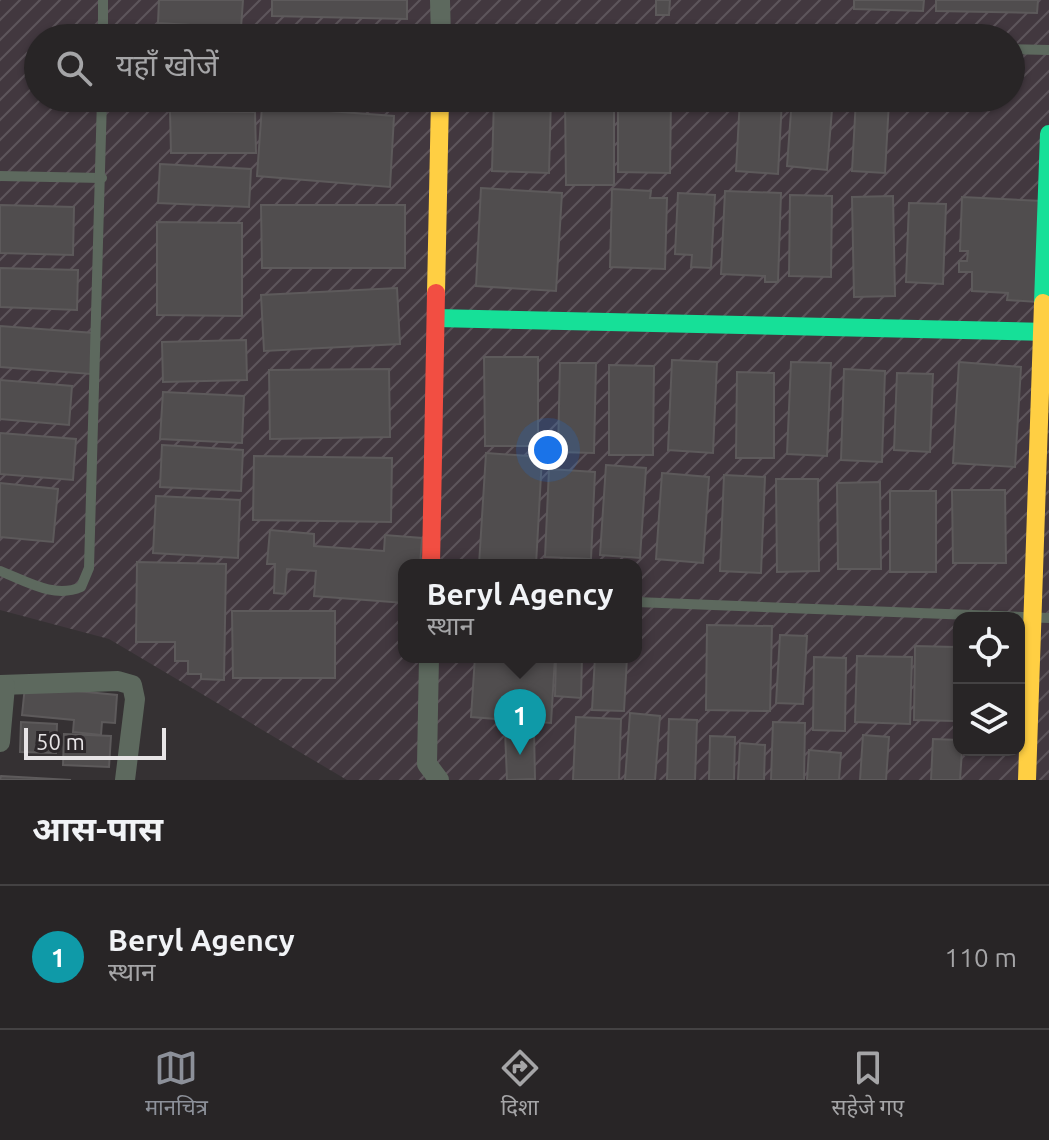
<!DOCTYPE html>
<html lang="hi">
<head>
<meta charset="utf-8">
<style>
  body { margin:0; font-family:Ubuntu,"Noto Sans Devanagari",sans-serif; background:#343132; color:#f1f3f6 }
  .controls { position:absolute; right:24px; bottom:24px; display:grid; overflow:hidden; border-radius:16px; box-shadow:0 2px 6px #0004 }
  .controls button { width:72px; height:72px; display:grid; place-items:center; padding:0; border:0; border-bottom:2px solid #444243; background:#282526; color:#f1f3f6; font:40px sans-serif }
  .scale { position:absolute; left:24px; bottom:20px; width:142px; box-sizing:border-box; padding-left:8px; border:4px solid #e7e4e6; border-top:0; font-size:22px; line-height:28px; white-space:nowrap; color:#e7e4e6; -webkit-text-stroke:6px #2c272a; paint-order:stroke }
  .you { position:absolute; left:548px; top:450px; width:28px; height:28px; margin:-20px; border:6px solid #fff; border-radius:50%; background:#1a73e8; box-shadow:0 0 0 12px #1a73e833 }
  .badge { display:grid; place-items:center; width:52px; height:52px; border-radius:50%; background:#8c9099; color:#fff; font-size:26px; font-weight:700 }
  .pin { position:absolute; translate:-50% -66px; filter:drop-shadow(0 2px 4px #0008) }
  .pin::after { content:''; position:absolute; top:42px; width:28px; height:24px; background:inherit; clip-path:polygon(0 0,100% 0,50% 100%) }
  .popup { position:absolute; left:398px; top:559px; width:244px; height:104px; box-sizing:border-box; display:grid; place-content:center; border-radius:16px; background:#282526; filter:drop-shadow(0 2px 6px #0005); font-size:26px; white-space:nowrap; color:#a5a5a7 }
  .popup b { font-size:30px; color:#f1f3f6 }
  .popup::after { content:''; position:absolute; left:50%; top:100%; margin-left:-16px; border:16px solid transparent; border-top-color:#282526 }
  .list { margin:0; padding:0; list-style:none }
  h2 { display:flex; justify-content:space-between; align-items:center; height:104px; margin:0; padding:0 32px; font-size:34px }
  h2 small { font-size:26px; font-weight:400; color:#a5a5a7 }
  .list li { display:grid; grid-template-columns:52px 1fr auto; gap:24px; align-items:center; box-sizing:border-box; height:144px; padding:0 32px; border-top:2px solid #444243 }
  .list b { display:block; font-size:30px; white-space:nowrap }
  .list p { margin:0; font-size:26px; white-space:nowrap; color:#a5a5a7 }
  .list em { font-size:26px; font-style:normal; color:#a5a5a7 }
  .icon { flex:none; width:44px; height:44px; fill:none; stroke:currentColor; stroke-width:2; stroke-linecap:round; stroke-linejoin:round }
  .map { position:relative; flex:none; width:1049px; height:780px; overflow:hidden }
  .search { position:absolute; background:#282526; box-shadow:0 2px 6px #0004; left:24px; right:24px; top:24px; height:88px; display:flex; align-items:center; gap:20px; box-sizing:border-box; padding:0 28px; border-radius:44px; color:#a5a5a7; font-size:30px }
  .sheet { height:248px; background:#282526 }
  nav { display:flex; justify-content:space-around; align-items:center; box-sizing:border-box; height:112px; border-top:2px solid #444243; background:#282526; font-size:22px; color:#a5a5a7 }
  nav a { display:grid; justify-items:center; gap:4px }
  nav .on { color:#8c9099 }
  .map>svg:first-child { display:block }
  .industrial { fill:url(#industrial-furrows); fill-rule:evenodd }
  .building { fill:#504d4e; stroke:#5d5a5b; stroke-width:2 }
  .lines { fill:none; stroke-linecap:round; stroke-linejoin:round }
  .lane { stroke:#5d695e; stroke-width:10 }
  .street { stroke:#5d695e; stroke-width:20 }
  .fast { stroke:#16e098; stroke-width:18 }
  .slow { stroke:#ffcf43; stroke-width:18 }
  .jam { stroke:#f24e42; stroke-width:18 }
</style>
</head>
<body>
<div class="map">
<svg width="1049" height="780" viewBox="0 0 1049 780">
  <defs>
    <pattern id="industrial-furrows" width="10" height="10" patternUnits="userSpaceOnUse" patternTransform="scale(2)"><rect width="10" height="10" fill="#42383f"/><path d="M-1 1l2-2M0 10L10 0M9 11l2-2" fill="none" stroke="#5d555b"/></pattern>
  </defs>
  <rect width="100%" height="100%" fill="#353133"/>
  <path class="industrial" d="M0 0H1049V780H347L109 639 0 610ZM38 38H1011V98H38ZM404 565H636V657H404ZM959 618H1019V750H959Z"/>
  <g class="building">
    <polygon points="159,0 243,0 241,28 158,23"/>
    <polygon points="272,0 407,0 407,19 272,16"/>
    <polygon points="656,0 670,0 669,15 656,15"/>
    <polygon points="854,0 924,0 923,11 854,9"/>
    <polygon points="936,0 1038,0 1037,13 936,11"/>
    <polygon points="276,35 412,38 276,38"/>
    <polygon points="494,98 551,98 549,173 492,171"/>
    <polygon points="565,98 614,98 614,185 566,185"/>
    <polygon points="618,98 671,98 670,173 618,172"/>
    <polygon points="740,98 782,100 778,174 736,171"/>
    <polygon points="792,98 833,98 827,170 787,166"/>
    <polygon points="856,99 889,101 885,173 852,171"/>
    <polygon points="262,106 394,116 390,187 257,176"/>
    <polygon points="170,111 255,112 256,153 171,153"/>
    <polygon points="160,164 251,169 249,207 158,203"/>
    <polygon points="481,188 562,193 556,291 476,286"/>
    <polygon points="612,189 651,191 650,198 667,198 665,269 610,267"/>
    <polygon points="725,191 781,193 778,282 765,282 765,276 721,274"/>
    <polygon points="678,193 715,195 711,268 691,267 692,255 675,254"/>
    <polygon points="790,195 832,196 831,277 789,276"/>
    <polygon points="893,196 895,296 854,297 852,197"/>
    <polygon points="962,197 1042,201 1037,302 1007,300 1008,293 972,291 972,272 959,272 959,261 967,261 968,251 960,251"/>
    <polygon points="909,203 946,204 943,284 906,282"/>
    <polygon points="0,205 74,207 73,255 0,253"/>
    <polygon points="261,205 405,205 405,268 262,268"/>
    <polygon points="157,222 242,223 242,316 157,315"/>
    <polygon points="0,268 78,270 77,310 0,307"/>
    <polygon points="397,288 400,344 264,351 261,295"/>
    <polygon points="0,326 94,333 91,374 0,367"/>
    <polygon points="246,340 247,380 163,382 162,342"/>
    <polygon points="484,357 538,357 538,446 485,446"/>
    <polygon points="672,360 717,362 713,453 668,450"/>
    <polygon points="791,362 831,363 827,456 787,454"/>
    <polygon points="959,362 1021,367 1015,467 953,463"/>
    <polygon points="560,363 596,363 594,453 558,452"/>
    <polygon points="609,365 654,366 653,455 609,455"/>
    <polygon points="389,369 390,437 270,439 269,370"/>
    <polygon points="844,369 885,371 882,462 841,460"/>
    <polygon points="737,372 774,373 774,458 736,458"/>
    <polygon points="897,373 933,374 930,452 894,450"/>
    <polygon points="0,380 72,386 69,425 0,419"/>
    <polygon points="163,392 244,396 242,443 160,439"/>
    <polygon points="0,433 76,439 73,480 0,474"/>
    <polygon points="162,445 243,450 241,491 160,487"/>
    <polygon points="486,453 542,457 536,565 479,565"/>
    <polygon points="254,456 392,458 391,522 253,520"/>
    <polygon points="606,465 646,468 640,558 600,555"/>
    <polygon points="549,469 595,472 591,559 545,557"/>
    <polygon points="662,473 709,477 703,563 656,559"/>
    <polygon points="724,475 765,477 761,573 720,571"/>
    <polygon points="776,479 818,479 819,571 777,572"/>
    <polygon points="880,482 881,569 838,569 837,483"/>
    <polygon points="0,483 58,489 53,542 0,537"/>
    <polygon points="952,490 1005,490 1006,563 953,563"/>
    <rect x="890" y="491" width="46" height="81"/>
    <polygon points="156,496 240,500 238,558 153,553"/>
    <polygon points="270,530 314,534 314,546 384,551 385,535 422,538 420,565 404,565 404,603 314,596 316,571 287,569 285,594 274,593 275,564 267,564"/>
    <polygon points="137,562 226,564 224,680 201,679 201,674 188,674 188,661 175,661 175,642 136,642"/>
    <polygon points="232,611 335,611 335,678 233,678"/>
    <polygon points="707,625 772,626 770,711 706,710"/>
    <polygon points="780,635 807,636 803,704 776,703"/>
    <polygon points="915,646 955,647 954,721 914,720"/>
    <polygon points="857,656 912,657 910,724 855,722"/>
    <polygon points="475,657 555,657 551,723 471,717"/>
    <polygon points="556,657 582,657 581,698 555,696"/>
    <polygon points="595,657 627,657 624,711 592,710"/>
    <polygon points="814,657 846,658 845,731 813,730"/>
    <polygon points="25,686 117,695 115,723 102,722 101,735 73,732 74,720 22,715"/>
    <polygon points="630,713 660,716 655,780 625,780"/>
    <polygon points="576,717 621,719 619,780 573,780"/>
    <polygon points="669,719 697,720 695,780 667,780"/>
    <polygon points="21,722 57,724 56,753 20,752"/>
    <polygon points="773,722 805,723 804,780 771,780"/>
    <polygon points="505,730 534,730 535,779 507,780"/>
    <polygon points="64,734 111,736 109,767 63,765"/>
    <polygon points="863,735 889,737 886,780 860,780"/>
    <polygon points="710,736 735,737 734,780 709,780"/>
    <polygon points="933,739 959,740 959,750 962,750 960,780 931,780"/>
    <polygon points="740,743 765,745 764,780 738,780"/>
    <polygon points="809,750 841,753 839,780 807,780"/>
    <polygon points="1,776 71,780 0,780"/>
  </g>
  <g class="lines">
    <g class="lane">
      <polyline points="103,38 103,0"/>
      <polyline points="1011,49 1049,50"/>
      <polyline points="0,176 102,178"/>
      <path d="M0 571C26 581 54 599 81 587L89 568 102 98"/>
      <polyline points="636,602 1049,618"/>
    </g>
    <g class="street">
      <polyline points="440,0 441,38"/>
      <polyline points="429,657 427,764 439,780"/>
      <polyline points="0,685 118,681 132,685 135,699 125,780"/>
      <polyline points="0,742 5,686"/>
    </g>
    <g class="fast">
      <polyline points="1043,303 1049,134"/>
      <polyline points="436,318 1049,332"/>
    </g>
    <g class="slow">
      <polyline points="436,293 440,98"/>
      <polyline points="1027,780 1043,303"/>
    </g>
    <polyline class="jam" points="431,565 436,293"/>
  </g>
</svg>
<div class="controls">
<button><svg class="icon" aria-label="locate" viewBox="0 0 24 24"><circle cx="12" cy="12" r="6"/><path d="M12 2v4M12 18v4M2 12h4M18 12h4"/></svg></button>
<button><svg class="icon" aria-label="layers" viewBox="0 0 24 24"><path d="M12 4l9 5-9 5-9-5zM3 14l9 5 9-5"/></svg></button>
</div>
<div class="scale">50 m</div>
<div class="you"></div>
<div class="pin badge" style="left:520px;top:755px;background:#0f9aa8">1</div>
<div class="popup"><b>Beryl Agency</b>स्थान</div>
<div class="search"><svg class="icon" aria-label="search" viewBox="0 0 24 24"><circle cx="10" cy="10" r="6"/><path d="M15 15l6 6"/></svg>यहाँ खोजें</div>
</div>
<section class="sheet">
<h2>आस-पास<small></small></h2>
<ul class="list">
<li><span class="badge" style="background:#0f9aa8">1</span><div><b>Beryl Agency</b><p>स्थान</p></div><em>110 m</em></li>
</ul>
</section>
<nav>
<a class="on"><svg class="icon" aria-label="map" viewBox="0 0 24 24"><path d="M3 6l6-2 6 2 6-2v14l-6 2-6-2-6 2zM9 4v14M15 6v14"/></svg>मानचित्र</a>
<a><svg class="icon" aria-label="directions" viewBox="0 0 24 24"><path d="M12 3l9 9-9 9-9-9zM9 14v-3h6M13 9l2 2-2 2"/></svg>दिशा</a>
<a><svg class="icon" aria-label="saved" viewBox="0 0 24 24"><path d="M7 4h10v16l-5-4-5 4z"/></svg>सहेजे गए</a>
</nav>
</body>
</html>
